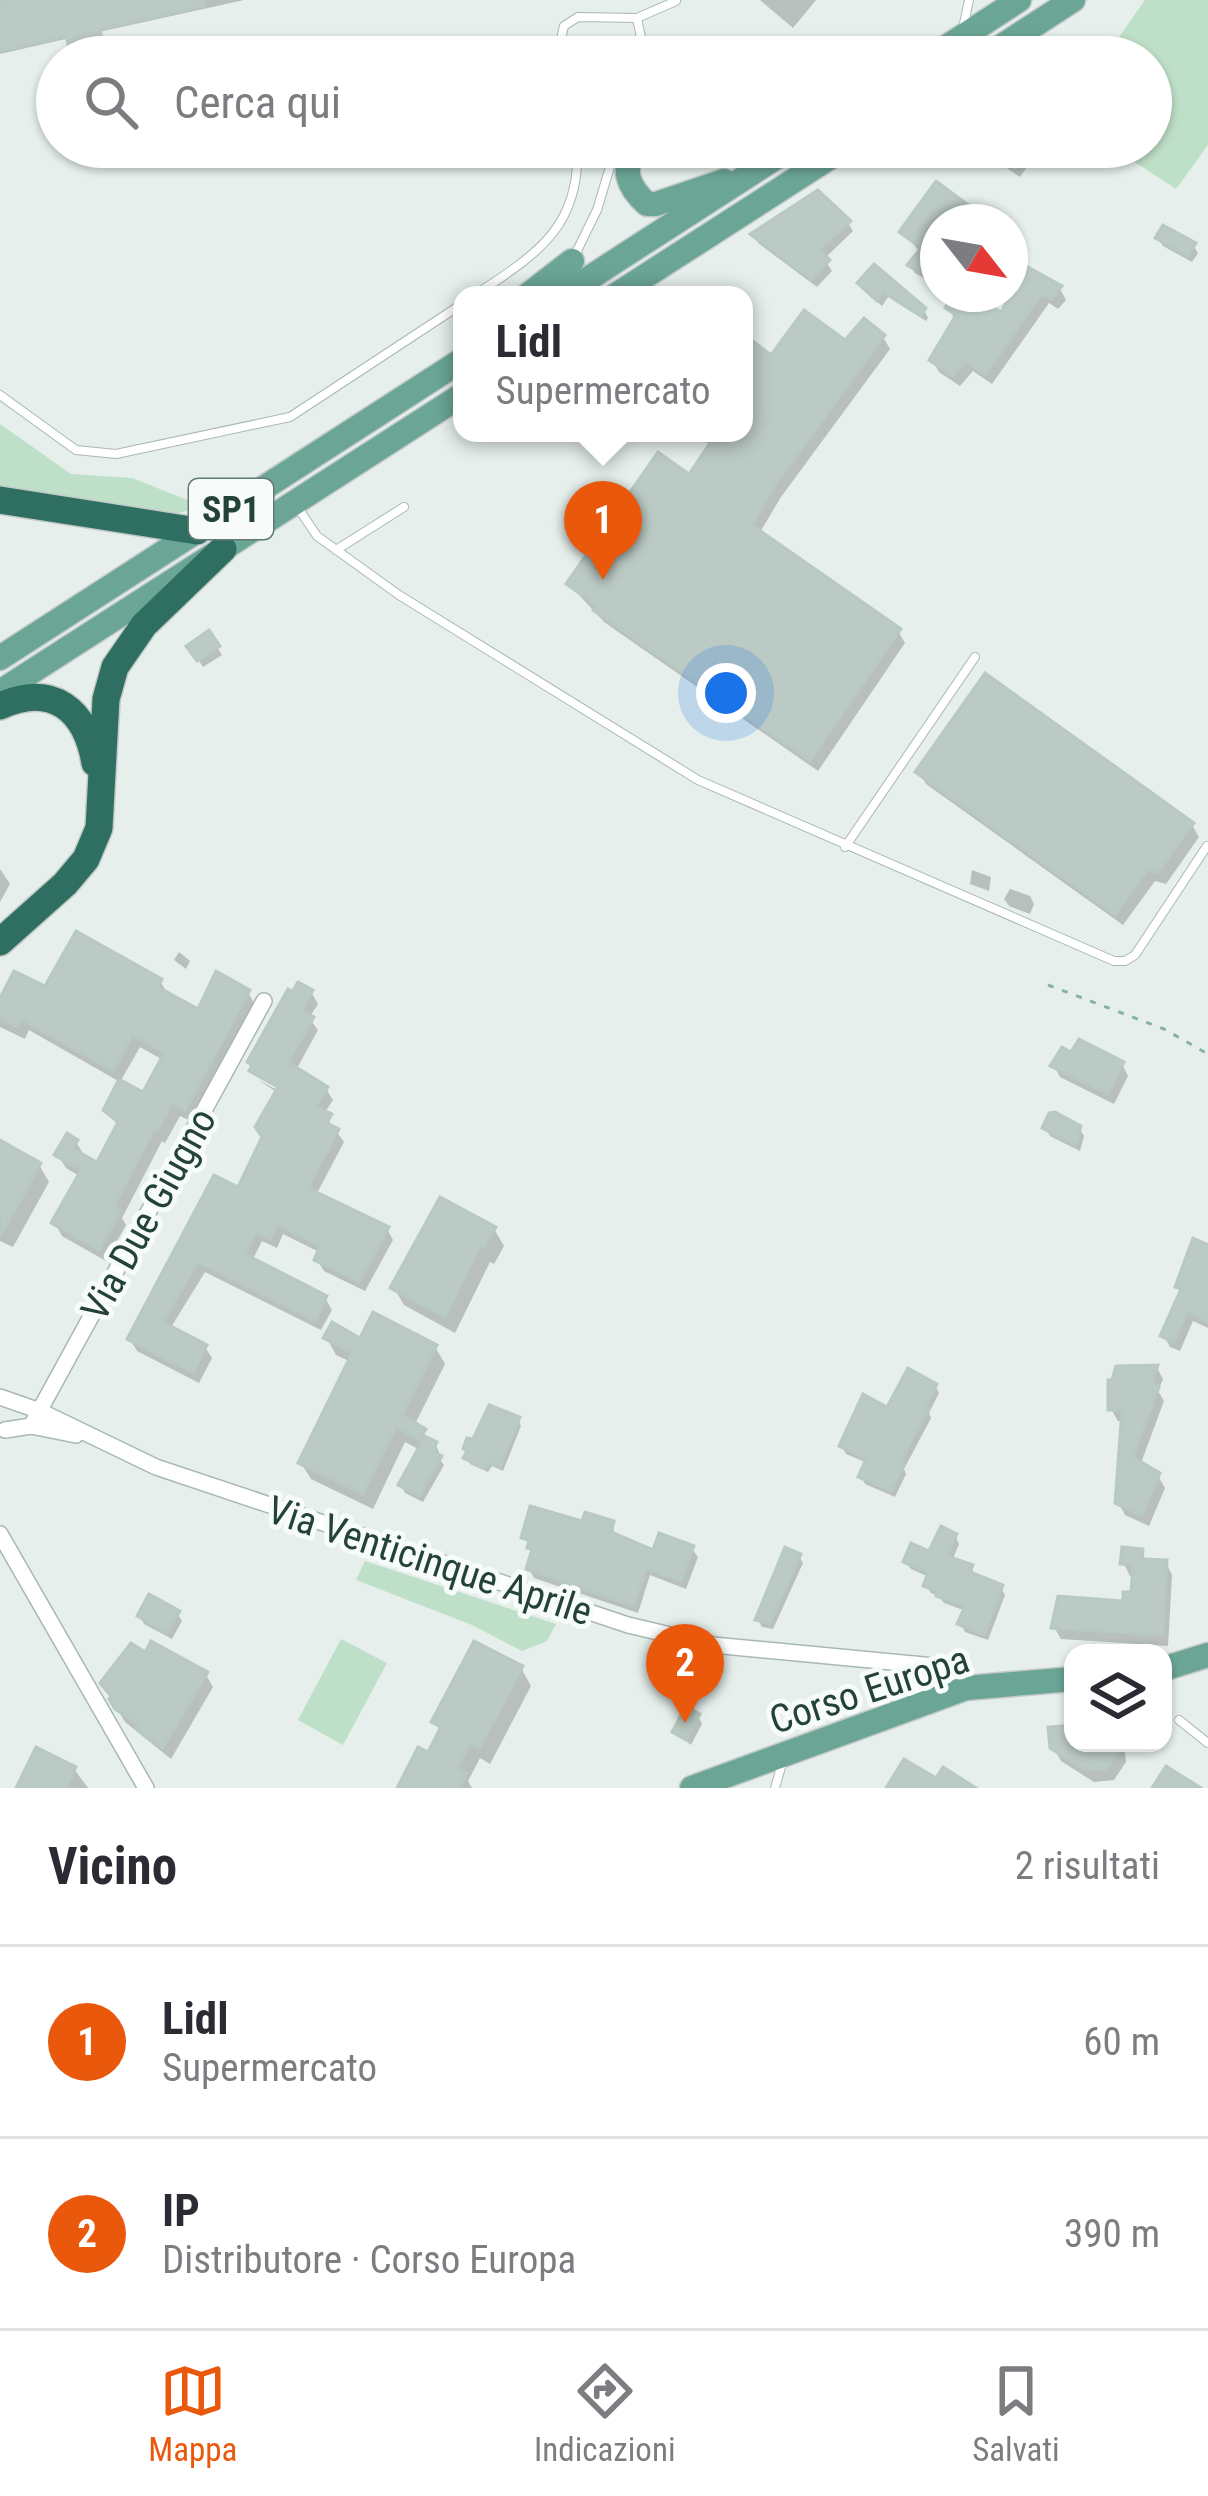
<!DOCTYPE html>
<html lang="it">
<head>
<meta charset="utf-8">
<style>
  body { margin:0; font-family:"Roboto Condensed",sans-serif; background:#f7f7f7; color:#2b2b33 }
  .controls { position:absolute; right:36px; bottom:36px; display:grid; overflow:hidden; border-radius:24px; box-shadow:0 3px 9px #0004 }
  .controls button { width:108px; height:108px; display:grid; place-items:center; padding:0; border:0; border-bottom:3px solid #e1e1e2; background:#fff; color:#2b2b33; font:60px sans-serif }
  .compass { position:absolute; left:920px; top:204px; width:108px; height:108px; border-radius:50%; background:#fff; box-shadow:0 3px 9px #0004; rotate:121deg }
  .you { position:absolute; left:726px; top:693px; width:42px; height:42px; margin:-30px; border:9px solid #fff; border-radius:50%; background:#1a73e8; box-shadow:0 0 0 18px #1a73e833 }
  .badge { display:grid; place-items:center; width:78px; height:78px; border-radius:50%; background:#ea580c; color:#fff; font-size:39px; font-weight:700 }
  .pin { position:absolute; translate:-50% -99px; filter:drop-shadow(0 3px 6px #0008) }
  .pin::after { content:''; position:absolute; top:63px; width:42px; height:36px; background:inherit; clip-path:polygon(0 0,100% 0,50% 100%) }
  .popup { position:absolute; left:453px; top:286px; width:300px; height:156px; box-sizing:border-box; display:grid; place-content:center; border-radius:24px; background:#fff; filter:drop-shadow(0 3px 9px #0005); font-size:39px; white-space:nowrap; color:#7c7c81 }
  .popup b { font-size:45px; color:#2b2b33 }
  .popup::after { content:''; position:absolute; left:50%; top:100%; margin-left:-24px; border:24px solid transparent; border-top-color:#fff }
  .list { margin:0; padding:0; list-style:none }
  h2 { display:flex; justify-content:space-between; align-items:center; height:156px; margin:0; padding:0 48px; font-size:51px }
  h2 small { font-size:39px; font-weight:400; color:#7c7c81 }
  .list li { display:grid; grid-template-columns:78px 1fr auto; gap:36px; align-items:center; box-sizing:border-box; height:192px; padding:0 48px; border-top:3px solid #e1e1e2 }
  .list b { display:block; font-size:45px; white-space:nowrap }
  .list p { margin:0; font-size:39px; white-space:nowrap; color:#7c7c81 }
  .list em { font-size:39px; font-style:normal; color:#7c7c81 }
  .icon { flex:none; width:66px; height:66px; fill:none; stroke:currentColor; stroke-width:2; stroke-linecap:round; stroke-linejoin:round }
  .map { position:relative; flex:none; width:1208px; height:1788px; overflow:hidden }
  .search { position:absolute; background:#fff; box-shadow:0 3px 9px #0004; left:36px; right:36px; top:36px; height:132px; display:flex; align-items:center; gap:30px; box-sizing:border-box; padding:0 42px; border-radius:66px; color:#7c7c81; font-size:45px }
  .sheet { height:540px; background:#fff }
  nav { display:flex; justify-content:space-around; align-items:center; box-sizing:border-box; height:168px; border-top:3px solid #e1e1e2; background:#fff; font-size:33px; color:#7c7c81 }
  nav a { display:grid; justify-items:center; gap:6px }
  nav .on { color:#ea580c }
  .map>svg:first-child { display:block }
  .green { fill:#bfe0c8 }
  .shadow { fill:#0003 }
  .building { fill:#bbcac4; stroke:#b8c9c2; stroke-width:3 }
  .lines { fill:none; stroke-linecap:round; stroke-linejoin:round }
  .lane-casing { stroke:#a8b8b2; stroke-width:10 }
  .street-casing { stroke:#a8b8b2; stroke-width:18 }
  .primary-casing { stroke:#c2cac8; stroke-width:27 }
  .highway-casing { stroke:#c2cac8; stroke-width:30 }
  .path { stroke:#86b3a5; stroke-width:3; stroke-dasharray:6 9; stroke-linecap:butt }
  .lane { stroke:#fff; stroke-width:8 }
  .street { stroke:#fff; stroke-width:15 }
  .primary { stroke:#6aa596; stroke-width:24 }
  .highway { stroke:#2f6f62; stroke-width:27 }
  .labels { text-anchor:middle; stroke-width:10; stroke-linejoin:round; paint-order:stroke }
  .shield { fill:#f7fbf9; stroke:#637a73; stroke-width:3 }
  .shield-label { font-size:36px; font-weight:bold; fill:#24423a }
  .street-label { font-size:39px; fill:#24423a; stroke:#f7fbf9 }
</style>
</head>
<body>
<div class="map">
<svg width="1208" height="1788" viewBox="0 0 1208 1788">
  <rect width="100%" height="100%" fill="#e6efeb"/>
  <g class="green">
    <polygon points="1145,0 1208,0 1208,145 1176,189 1112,147 1151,147 1151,57 1105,57"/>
    <polygon points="0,424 71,474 132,478 203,506 175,514 0,491"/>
    <polygon points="365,1561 556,1624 547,1641 522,1651 472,1625 356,1580"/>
    <polygon points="341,1639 387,1663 343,1745 298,1720"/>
  </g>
  <g class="shadow">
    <polygon points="0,0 244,0 99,32 102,46 74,53 70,38 0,54"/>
    <polygon points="760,0 816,0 793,28"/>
    <polygon points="1086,47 1094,53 1096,57 1078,57"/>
    <polygon points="991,147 1041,147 1020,177 995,160"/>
    <polygon points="936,185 983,222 938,222 938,261 934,266 938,286 915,273 910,266 921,253 903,232"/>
    <polygon points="848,223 853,231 824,259 832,271 817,287 758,243 754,235"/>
    <polygon points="1158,238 1193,245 1198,253 1192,262 1163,246"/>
    <polygon points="874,268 924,310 928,318 926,321 888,297 882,306 865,291 861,283"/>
    <polygon points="1010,270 1060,289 1066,300 1058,309 1049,303 992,384 973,371 960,386 939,372 932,360 956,321 948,308 980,316 1002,316 1019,287"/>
    <polygon points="883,337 890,349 781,497 759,534 898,631 905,643 818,771 604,622 569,584 690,478 712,446 693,433 744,433 744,352 772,359"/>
    <polygon points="209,634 222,655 203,667 190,647"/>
    <polygon points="919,772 1192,825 1199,837 1166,884 1155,881 1123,925 926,784"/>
    <polygon points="0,869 10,884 0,902"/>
    <polygon points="972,870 991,877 989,891 970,884"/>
    <polygon points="1010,889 1030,896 1034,904 1030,914 1009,906 1004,899"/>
    <polygon points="179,952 190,961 186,969 174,960"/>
    <polygon points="160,981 169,996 199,1013 248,992 255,1005 193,1122 180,1116 165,1143 162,1141 122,1218 126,1225 106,1261 62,1236 55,1223 81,1177 66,1168 58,1155 76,1142 84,1155 99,1166 119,1127 106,1110 144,1096 163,1060 140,1047 120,1082 29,1030 25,1039 0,1027 0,998 46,990"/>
    <polygon points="311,992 318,1004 309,1018 318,1030 296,1070 326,1089 333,1100 324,1114 344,1142 316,1195 387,1229 393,1240 365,1291 324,1271 317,1260 321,1253 283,1234 277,1248 262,1241 252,1261 325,1298 332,1310 321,1330 205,1272 170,1329 205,1347 212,1358 199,1383 137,1351 130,1339 239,1191 265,1139 278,1093 257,1079 290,1097 292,1092 256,1071 256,1077 252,1071"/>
    <polygon points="1072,1056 1122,1064 1128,1076 1114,1104 1060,1077 1054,1066"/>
    <polygon points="1045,1128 1079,1128 1084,1136 1080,1151 1050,1136"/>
    <polygon points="0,1144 39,1165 49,1182 13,1247 0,1241"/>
    <polygon points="494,1229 504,1246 494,1264 490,1262 455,1333 404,1305 394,1288"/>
    <polygon points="1208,1248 1208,1328 1193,1321 1180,1351 1170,1347 1164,1336 1182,1294 1178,1286"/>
    <polygon points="327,1338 435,1347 445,1364 414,1426 435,1444 439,1452 437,1456 444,1465 423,1502 405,1493 401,1485 420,1450 405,1442 373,1509 311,1479 301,1463 351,1362 336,1355"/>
    <polygon points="1157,1368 1163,1379 1158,1391 1164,1401 1141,1463 1158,1476 1165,1488 1149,1526 1125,1515 1118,1502 1124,1421 1118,1421 1111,1409"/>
    <polygon points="935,1386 939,1393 929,1413 931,1418 904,1469 906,1474 895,1497 865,1484 861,1476 868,1463 846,1454 842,1446 889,1411"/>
    <polygon points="518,1420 521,1426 503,1471 492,1466 488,1472 470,1464 467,1458"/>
    <polygon points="612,1523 616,1538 655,1554 692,1549 698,1557 686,1589 650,1575 638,1613 534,1578 529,1569 533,1553 525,1538 584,1525"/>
    <polygon points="955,1536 959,1544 952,1561 971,1567 975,1575 1001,1588 1005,1595 988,1640 965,1632 961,1624 966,1611 944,1603 939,1596 931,1593 926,1585 929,1577 911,1569 906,1562 930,1555"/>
    <polygon points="1141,1551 1147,1562 1166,1563 1172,1575 1168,1646 1061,1639 1054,1627 1126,1604 1134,1595 1135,1576 1130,1576 1124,1564"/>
    <polygon points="799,1556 803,1563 773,1629 762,1627 758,1620"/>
    <polygon points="177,1613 182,1621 172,1639 144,1624 140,1616"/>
    <polygon points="521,1668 531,1686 490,1764 480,1758 468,1781 472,1788 400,1788 429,1756 441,1733 435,1722"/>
    <polygon points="206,1675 213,1687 171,1759 125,1722 103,1684"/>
    <polygon points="698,1716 702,1724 691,1745 675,1732"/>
    <polygon points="1073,1728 1073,1743 1124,1743 1126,1762 1114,1780 1094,1782 1061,1761 1053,1747"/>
    <polygon points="74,1769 88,1788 19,1788"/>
  </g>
  <g class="building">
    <polygon points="0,0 203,0 204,6 100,29 103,44 70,52 66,36 0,51"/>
    <polygon points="982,147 1029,147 1014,169"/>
    <polygon points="936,181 991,222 938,222 938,241 928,253 899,232"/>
    <polygon points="818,190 851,221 819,250 830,260 811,279 750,234"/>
    <polygon points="1163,225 1196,243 1188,256 1155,238"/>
    <polygon points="921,248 938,265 938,283 907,265"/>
    <polygon points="1010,257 1062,286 1051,300 1042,294 985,375 966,361 953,376 929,360 956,315 945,308 952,295 979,312 985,302 1001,312 1018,281 1010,276"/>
    <polygon points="874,264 926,308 921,316 883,291 877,301 857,283"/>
    <polygon points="804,310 845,340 864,318 885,335 775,485 752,525 901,629 810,761 593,610 596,605 566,584 658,452 689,474 717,433 744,433 744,347 750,339 771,355"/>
    <polygon points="209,630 220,646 197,661 186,646"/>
    <polygon points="985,673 1194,823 1158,872 1147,870 1115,915 915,772"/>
    <polygon points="76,931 162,979 158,987 198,1009 216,971 250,990 185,1111 172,1104 157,1131 154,1130 115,1205 121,1210 99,1250 51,1223 81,1170 54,1155 67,1133 78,1140 73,1149 97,1162 118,1122 103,1110 119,1079 143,1092 164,1053 132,1035 113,1071 21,1019 17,1027 0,1019 0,998 14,971 45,986"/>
    <polygon points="298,982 313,990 302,1010 314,1017 288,1062 328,1087 316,1107 332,1114 327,1123 339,1129 308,1188 389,1227 359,1282 314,1260 320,1246 277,1225 270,1239 256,1232 245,1254 327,1296 315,1321 198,1262 163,1322 207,1345 193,1373 127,1339 214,1175 238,1187 262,1137 255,1127 278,1087 249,1071 252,1065 247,1062 288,989 292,992"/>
    <polygon points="1079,1039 1124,1062 1108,1094 1050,1066 1062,1047 1071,1052"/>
    <polygon points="1055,1112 1081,1126 1076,1145 1042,1128 1049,1113"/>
    <polygon points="0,1140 41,1163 0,1237"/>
    <polygon points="440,1197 496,1227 484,1248 480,1246 445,1317 390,1288"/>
    <polygon points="1193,1238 1208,1245 1208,1322 1187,1312 1174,1342 1160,1336 1181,1289 1175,1287"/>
    <polygon points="373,1312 437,1345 402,1415 426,1429 419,1440 396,1427 363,1494 298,1463 352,1353 323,1338 332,1322 360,1338"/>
    <polygon points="1158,1365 1152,1381 1159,1387 1133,1457 1160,1473 1142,1516 1115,1503 1122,1410 1108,1410 1108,1380 1112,1380 1116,1366"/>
    <polygon points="908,1368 937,1384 926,1406 929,1408 900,1463 904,1465 891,1491 858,1477 866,1459 839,1446 863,1394 887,1407"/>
    <polygon points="489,1405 520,1417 500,1467 489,1462 485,1468 463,1458 467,1451 463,1449 467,1438 473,1439"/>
    <polygon points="425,1436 437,1442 433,1451 442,1456 419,1496 398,1485"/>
    <polygon points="530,1506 582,1521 585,1512 614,1521 611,1532 653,1550 659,1533 694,1546 681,1581 646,1568 634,1606 526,1569 532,1549 527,1548 529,1540 521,1538"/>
    <polygon points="941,1526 957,1534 947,1556 973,1565 970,1572 1003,1585 984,1635 957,1624 965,1606 936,1596 937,1591 923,1586 928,1572 903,1562 911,1543 929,1551"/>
    <polygon points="785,1547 801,1554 770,1623 755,1620"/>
    <polygon points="1122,1547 1143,1549 1142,1559 1167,1560 1163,1635 1051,1628 1058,1596 1123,1601 1123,1592 1131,1592 1133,1565 1120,1564"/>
    <polygon points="149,1594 180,1611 167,1633 137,1616"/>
    <polygon points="151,1641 208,1672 163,1748 135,1728 138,1724 115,1709 109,1699 111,1696 100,1683 131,1643 145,1652"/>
    <polygon points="474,1641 523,1666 480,1748 470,1743 457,1768 467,1773 459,1788 397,1788 418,1747 428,1752 441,1727 431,1722"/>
    <polygon points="686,1706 700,1714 686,1740 672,1732"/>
    <polygon points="1073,1725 1073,1743 1123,1743 1107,1769 1085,1770 1050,1748 1048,1727"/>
    <polygon points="36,1747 76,1767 66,1788 16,1788"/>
    <polygon points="904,1759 936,1778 943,1767 976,1788 886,1788"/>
    <polygon points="1166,1766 1201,1788 1152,1788"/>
  </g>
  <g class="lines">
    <g class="lane-casing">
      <g id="lane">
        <polyline points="963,28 969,0"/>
        <polyline points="563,57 560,43 564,26 578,17 637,18"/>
        <polyline points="645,57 637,18 676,1"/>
        <polyline points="574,257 597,210 616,147"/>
        <path d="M475 295C535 255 581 228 577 147"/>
        <polyline points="0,395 76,450 116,454 290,417 462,304"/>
        <polyline points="296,505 317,536 399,595 698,780 1114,961 1125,961 1135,955 1207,846"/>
        <polyline points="336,550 404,507"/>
        <polyline points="845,847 975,657"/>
        <polyline points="1179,1720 1208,1743"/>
        <polyline points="775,1788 783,1760"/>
      </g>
    </g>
    <g class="street-casing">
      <g id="street">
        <polyline points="0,1397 40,1411 156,1467 628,1625 713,1645 934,1666 973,1686"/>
        <polyline points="31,1426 264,1001"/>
        <polyline points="5,1430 31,1426 76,1435"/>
        <polyline points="0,1534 146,1788"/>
        <polyline points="911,1708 925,1684 915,1664"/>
      </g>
    </g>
    <g class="primary-casing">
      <g id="primary">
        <polyline points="931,57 1019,0"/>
        <polyline points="985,57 1073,0"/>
        <path d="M637 147C620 168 628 187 647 204H656L724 181"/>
        <polyline points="528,295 572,261"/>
        <polyline points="563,295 792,147"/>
        <polyline points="616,295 846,147"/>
        <polyline points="0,658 462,360"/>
        <polyline points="0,692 462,395"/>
        <polyline points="1163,1669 1208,1655"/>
        <polyline points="692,1788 966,1688 1073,1679"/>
      </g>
    </g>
    <g class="highway-casing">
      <g id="highway">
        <polyline points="0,500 197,531"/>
        <path d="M0 706C53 682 86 710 95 763"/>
        <polyline points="0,942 65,884 86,859 99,828 106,699 115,667 144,625 223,549"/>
      </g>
    </g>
    <polyline class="path" points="1048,985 1164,1029 1208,1054"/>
    <use href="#lane" class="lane"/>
    <use href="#street" class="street"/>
    <use href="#primary" class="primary"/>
    <use href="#highway" class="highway"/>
  </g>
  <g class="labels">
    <rect class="shield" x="189" y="479" width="84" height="60" rx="9"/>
    <g class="shield-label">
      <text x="231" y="522">SP1</text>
    </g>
    <g class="street-label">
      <text transform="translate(148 1214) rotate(-61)" y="14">Via Due Giugno</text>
      <text transform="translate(430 1560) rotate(18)" y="14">Via Venticinque Aprile</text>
      <text transform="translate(869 1689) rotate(-18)" y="14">Corso Europa</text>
    </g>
  </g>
</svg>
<div class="controls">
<button><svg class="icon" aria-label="layers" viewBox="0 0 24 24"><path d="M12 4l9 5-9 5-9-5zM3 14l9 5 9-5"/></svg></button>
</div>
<svg class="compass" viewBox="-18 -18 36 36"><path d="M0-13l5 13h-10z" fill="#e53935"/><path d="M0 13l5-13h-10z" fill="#7c7c81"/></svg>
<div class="you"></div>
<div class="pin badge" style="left:603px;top:580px">1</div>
<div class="popup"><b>Lidl</b>Supermercato</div>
<div class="pin badge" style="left:685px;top:1723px">2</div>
<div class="search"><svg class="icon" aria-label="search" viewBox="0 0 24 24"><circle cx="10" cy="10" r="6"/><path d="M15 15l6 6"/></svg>Cerca qui</div>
</div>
<section class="sheet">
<h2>Vicino<small>2 risultati</small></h2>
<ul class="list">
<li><span class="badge">1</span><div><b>Lidl</b><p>Supermercato</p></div><em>60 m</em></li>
<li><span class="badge">2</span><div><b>IP</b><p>Distributore · Corso Europa</p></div><em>390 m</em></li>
</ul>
</section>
<nav>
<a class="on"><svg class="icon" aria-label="map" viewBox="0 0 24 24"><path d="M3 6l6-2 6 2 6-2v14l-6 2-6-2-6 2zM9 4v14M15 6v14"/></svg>Mappa</a>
<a><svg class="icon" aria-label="directions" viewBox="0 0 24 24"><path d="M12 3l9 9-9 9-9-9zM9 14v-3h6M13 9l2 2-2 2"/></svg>Indicazioni</a>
<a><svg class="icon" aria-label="saved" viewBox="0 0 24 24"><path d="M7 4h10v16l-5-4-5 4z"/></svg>Salvati</a>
</nav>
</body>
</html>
